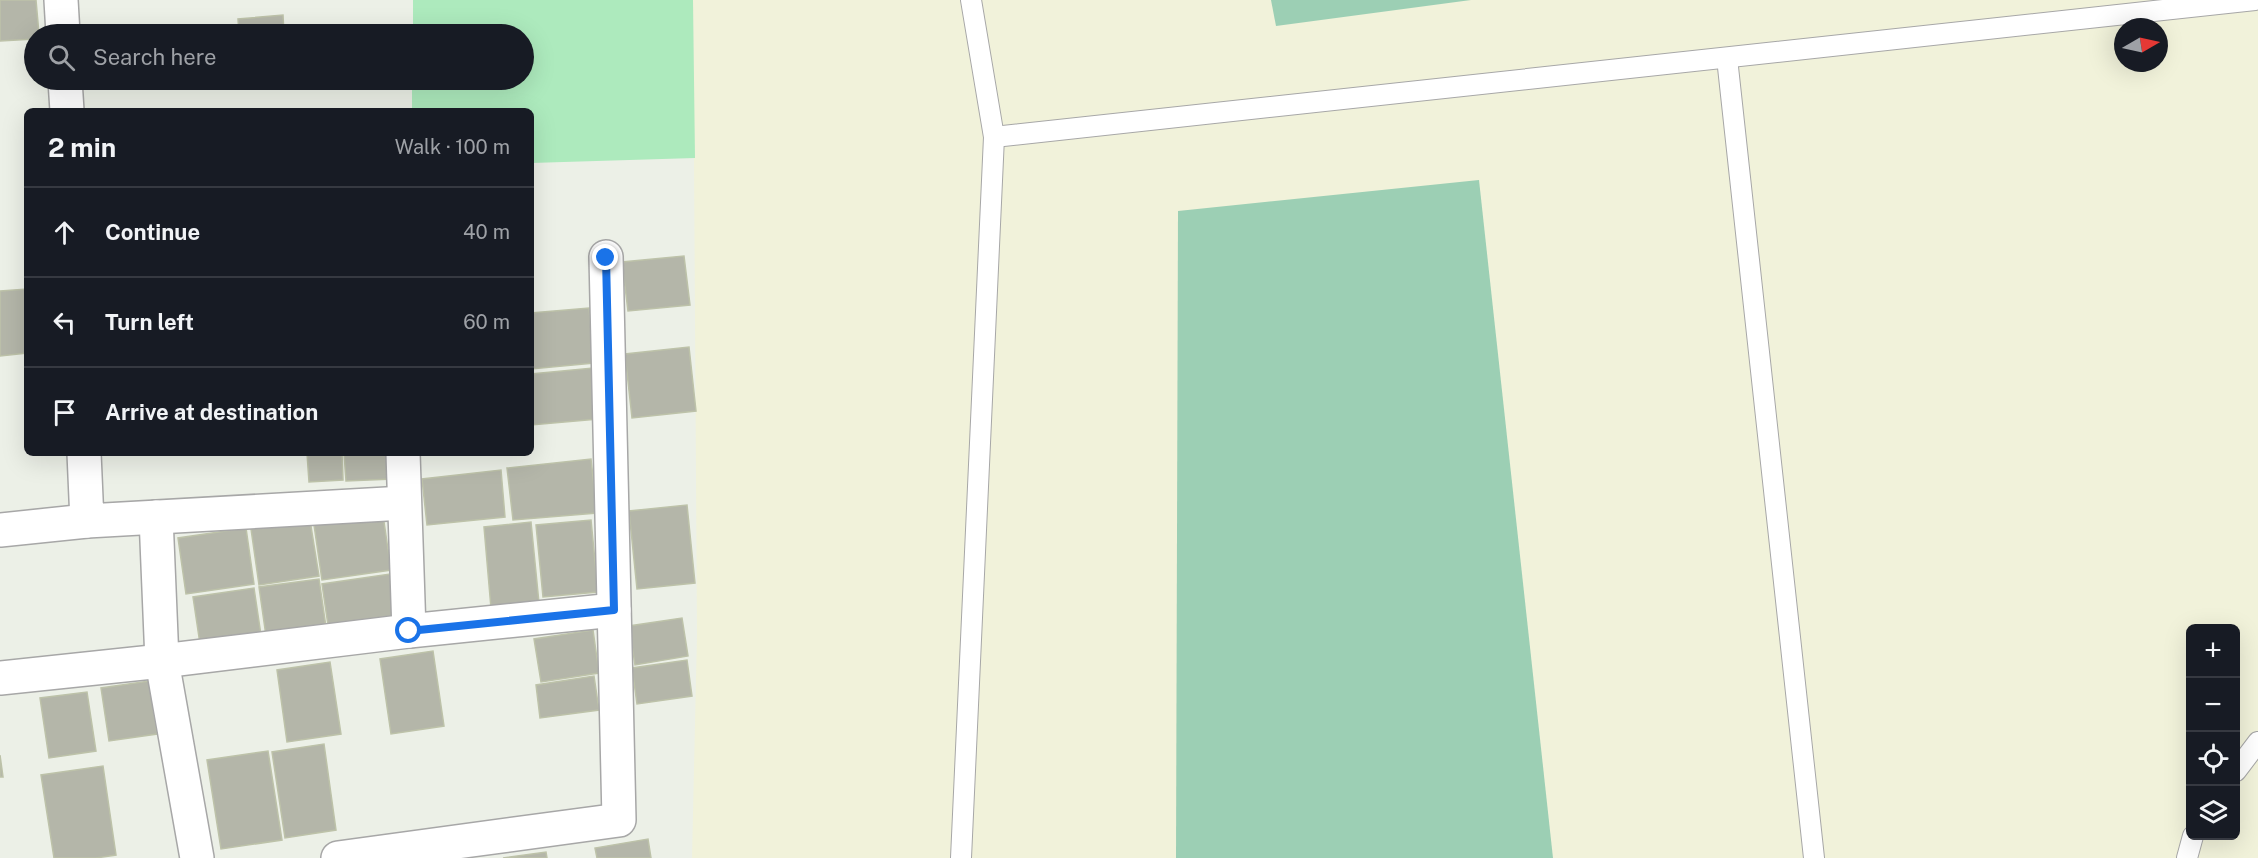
<!DOCTYPE html>
<html lang="en">
<head>
<meta charset="utf-8">
<style>
  body { margin:0; font-family:"Public Sans",sans-serif; background:#20242c; color:#f1f3f6 }
  .controls { position:absolute; right:18px; bottom:18px; display:grid; overflow:hidden; border-radius:9px; box-shadow:0 6px 24px #0002 }
  .controls button { width:54px; height:54px; display:grid; place-items:center; padding:0; border:0; border-bottom:2px solid #363941; background:#171b24; color:#f1f3f6; font:30px sans-serif }
  .compass { position:absolute; left:2114px; top:18px; width:54px; height:54px; border-radius:50%; background:#171b24; box-shadow:0 6px 24px #0002; rotate:81deg }
  .stop { position:absolute; width:18px; height:18px; margin:-14px; border:4px solid #1a73e8; border-radius:50%; background:#fff }
  .stop.end { background:#1a73e8; border-color:#fff; box-shadow:0 2px 6px #0008 }
  .list { margin:0; padding:0; list-style:none }
  h2 { display:flex; justify-content:space-between; align-items:center; height:78px; margin:0; padding:0 24px; font-size:26px }
  h2 small { font-size:20px; font-weight:400; color:#9ea1a6 }
  .list li { display:grid; grid-template-columns:39px 1fr auto; gap:18px; align-items:center; box-sizing:border-box; height:90px; padding:0 24px; border-top:2px solid #363941 }
  .list b { display:block; font-size:22px; white-space:nowrap }
  .list em { font-size:20px; font-style:normal; color:#9ea1a6 }
  .icon { flex:none; width:33px; height:33px; fill:none; stroke:currentColor; stroke-width:2; stroke-linecap:round; stroke-linejoin:round }
  .map { position:relative; flex:none; width:2258px; height:858px; overflow:hidden }
  .search { position:absolute; background:#171b24; box-shadow:0 6px 24px #0002; left:24px; top:24px; width:510px; height:66px; display:flex; align-items:center; gap:15px; box-sizing:border-box; padding:0 21px; border-radius:33px; color:#9ea1a6; font-size:22px }
  .panel { position:absolute; background:#171b24; box-shadow:0 6px 24px #0002; left:24px; top:108px; width:510px; height:348px; border-radius:9px }
  .map>svg:first-child { display:block }
  .military { fill:#f1f2da; fill-rule:evenodd }
  .grass { fill:#adeabd }
  .forest { fill:#9ccfb4 }
  .building { fill:#b4b6a9; stroke:#bdc2a9; stroke-width:1.5 }
  .lines { fill:none; stroke-linecap:round; stroke-linejoin:round }
  .lane-casing { stroke:#a7a7a7; stroke-width:22 }
  .street-casing { stroke:#a7a7a7; stroke-width:36 }
  .lane { stroke:#fff; stroke-width:20 }
  .street { stroke:#fff; stroke-width:33 }
  .route { stroke:#1a73e8; stroke-width:8 }
</style>
</head>
<body>
<div class="map">
<svg width="2258" height="858" viewBox="0 0 2258 858">
  <rect width="100%" height="100%" fill="#ecf0e7"/>
  <path class="military" d="M693 0H2258V858H692L697 635ZM2123 27H2159V63H2123ZM2190 628H2236V836H2190Z"/>
  <polygon class="grass" points="413,0 693,0 695,158 531,163 531,111 412,111 412,80 524,80 524,34 413,34"/>
  <g class="forest">
    <polygon points="1271,0 1471,0 1276,26"/>
    <polygon points="1479,180 1553,858 1176,858 1178,211"/>
  </g>
  <g class="building">
    <polygon points="0,0 36,0 39,34 34,34 34,39 0,41"/>
    <polygon points="283,15 284,34 239,34 238,19"/>
    <polygon points="208,25 209,34 157,34 156,28"/>
    <polygon points="684,256 690,305 628,311 622,262"/>
    <polygon points="27,289 27,353 0,356 0,291"/>
    <polygon points="589,308 594,363 531,369 531,313"/>
    <polygon points="689,347 696,411 632,418 625,354"/>
    <polygon points="593,368 598,419 531,425 531,374"/>
    <polygon points="307,453 342,453 343,480 309,482"/>
    <polygon points="344,453 392,453 393,479 346,481"/>
    <polygon points="591,459 597,513 513,520 507,468"/>
    <polygon points="501,470 505,517 427,525 422,479"/>
    <polygon points="687,505 695,583 637,589 629,511"/>
    <polygon points="383,515 391,570 322,580 314,525"/>
    <polygon points="310,520 319,576 259,585 251,529"/>
    <polygon points="591,520 598,592 543,597 536,525"/>
    <polygon points="531,522 539,603 491,608 484,527"/>
    <polygon points="246,528 254,584 186,594 178,538"/>
    <polygon points="390,574 398,621 329,632 322,584"/>
    <polygon points="319,579 326,627 266,636 259,587"/>
    <polygon points="254,588 261,635 200,644 193,597"/>
    <polygon points="682,618 688,656 635,665 629,626"/>
    <polygon points="593,630 599,673 541,682 534,639"/>
    <polygon points="433,651 444,726 391,734 380,659"/>
    <polygon points="687,660 692,696 637,704 632,668"/>
    <polygon points="330,662 341,734 287,742 277,670"/>
    <polygon points="594,676 599,710 540,718 536,685"/>
    <polygon points="149,681 157,734 109,741 101,688"/>
    <polygon points="87,692 96,751 49,758 40,698"/>
    <polygon points="324,744 336,830 285,838 272,752"/>
    <polygon points="268,751 282,840 221,849 207,760"/>
    <polygon points="0,755 3,777 0,777"/>
    <polygon points="103,766 116,855 96,858 54,858 41,775"/>
    <polygon points="648,839 651,858 597,858 595,848"/>
    <polygon points="546,852 547,858 503,858"/>
  </g>
  <g class="lines">
    <g class="lane-casing">
      <g id="lane">
        <polyline points="1727,58 1814,858"/>
        <polyline points="994,137 2255,0"/>
        <polyline points="2236,771 2258,742"/>
        <polyline points="961,858 994,137 971,0"/>
        <polyline points="2187,858 2193,836"/>
      </g>
    </g>
    <g class="street-casing">
      <g id="street">
        <polyline points="61,0 63,34"/>
        <polyline points="65,80 67,111"/>
        <polyline points="84,453 87,521 404,503"/>
        <polyline points="403,453 409,631 614,610"/>
        <polyline points="156,517 162,661 197,858"/>
        <polyline points="0,530 87,521"/>
        <polyline points="0,678 162,661 409,631"/>
        <polyline points="338,858 619,820 606,257"/>
      </g>
    </g>
    <use href="#lane" class="lane"/>
    <use href="#street" class="street"/>
  </g>
  <g class="lines">
    <polyline class="route" points="409,631 614,610 606,258"/>
  </g>
</svg>
<div class="controls">
<button>+</button>
<button>−</button>
<button><svg class="icon" aria-label="locate" viewBox="0 0 24 24"><circle cx="12" cy="12" r="6"/><path d="M12 2v4M12 18v4M2 12h4M18 12h4"/></svg></button>
<button><svg class="icon" aria-label="layers" viewBox="0 0 24 24"><path d="M12 4l9 5-9 5-9-5zM3 14l9 5 9-5"/></svg></button>
</div>
<svg class="compass" viewBox="-18 -18 36 36"><path d="M0-13l5 13h-10z" fill="#e53935"/><path d="M0 13l5-13h-10z" fill="#9ea1a6"/></svg>
<div class="stop" style="left:409px;top:631px"></div>
<div class="stop end" style="left:606px;top:258px"></div>
<div class="search"><svg class="icon" aria-label="search" viewBox="0 0 24 24"><circle cx="10" cy="10" r="6"/><path d="M15 15l6 6"/></svg>Search here</div>
<section class="panel">
<h2>2 min<small>Walk · 100 m</small></h2>
<ul class="list">
<li><svg class="icon" aria-label="ahead" viewBox="0 0 24 24"><path d="M12 20V5M6 11l6-6 6 6"/></svg><div><b>Continue</b></div><em>40 m</em></li>
<li><svg class="icon" aria-label="left" viewBox="0 0 24 24"><path d="M17 20v-9H6M10 6l-5 5 5 5"/></svg><div><b>Turn left</b></div><em>60 m</em></li>
<li><svg class="icon" aria-label="arrive" viewBox="0 0 24 24"><path d="M6 21V4h12l-3 4 3 4H6"/></svg><div><b>Arrive at destination</b></div></li>
</ul>
</section>
</div>
</body>
</html>
